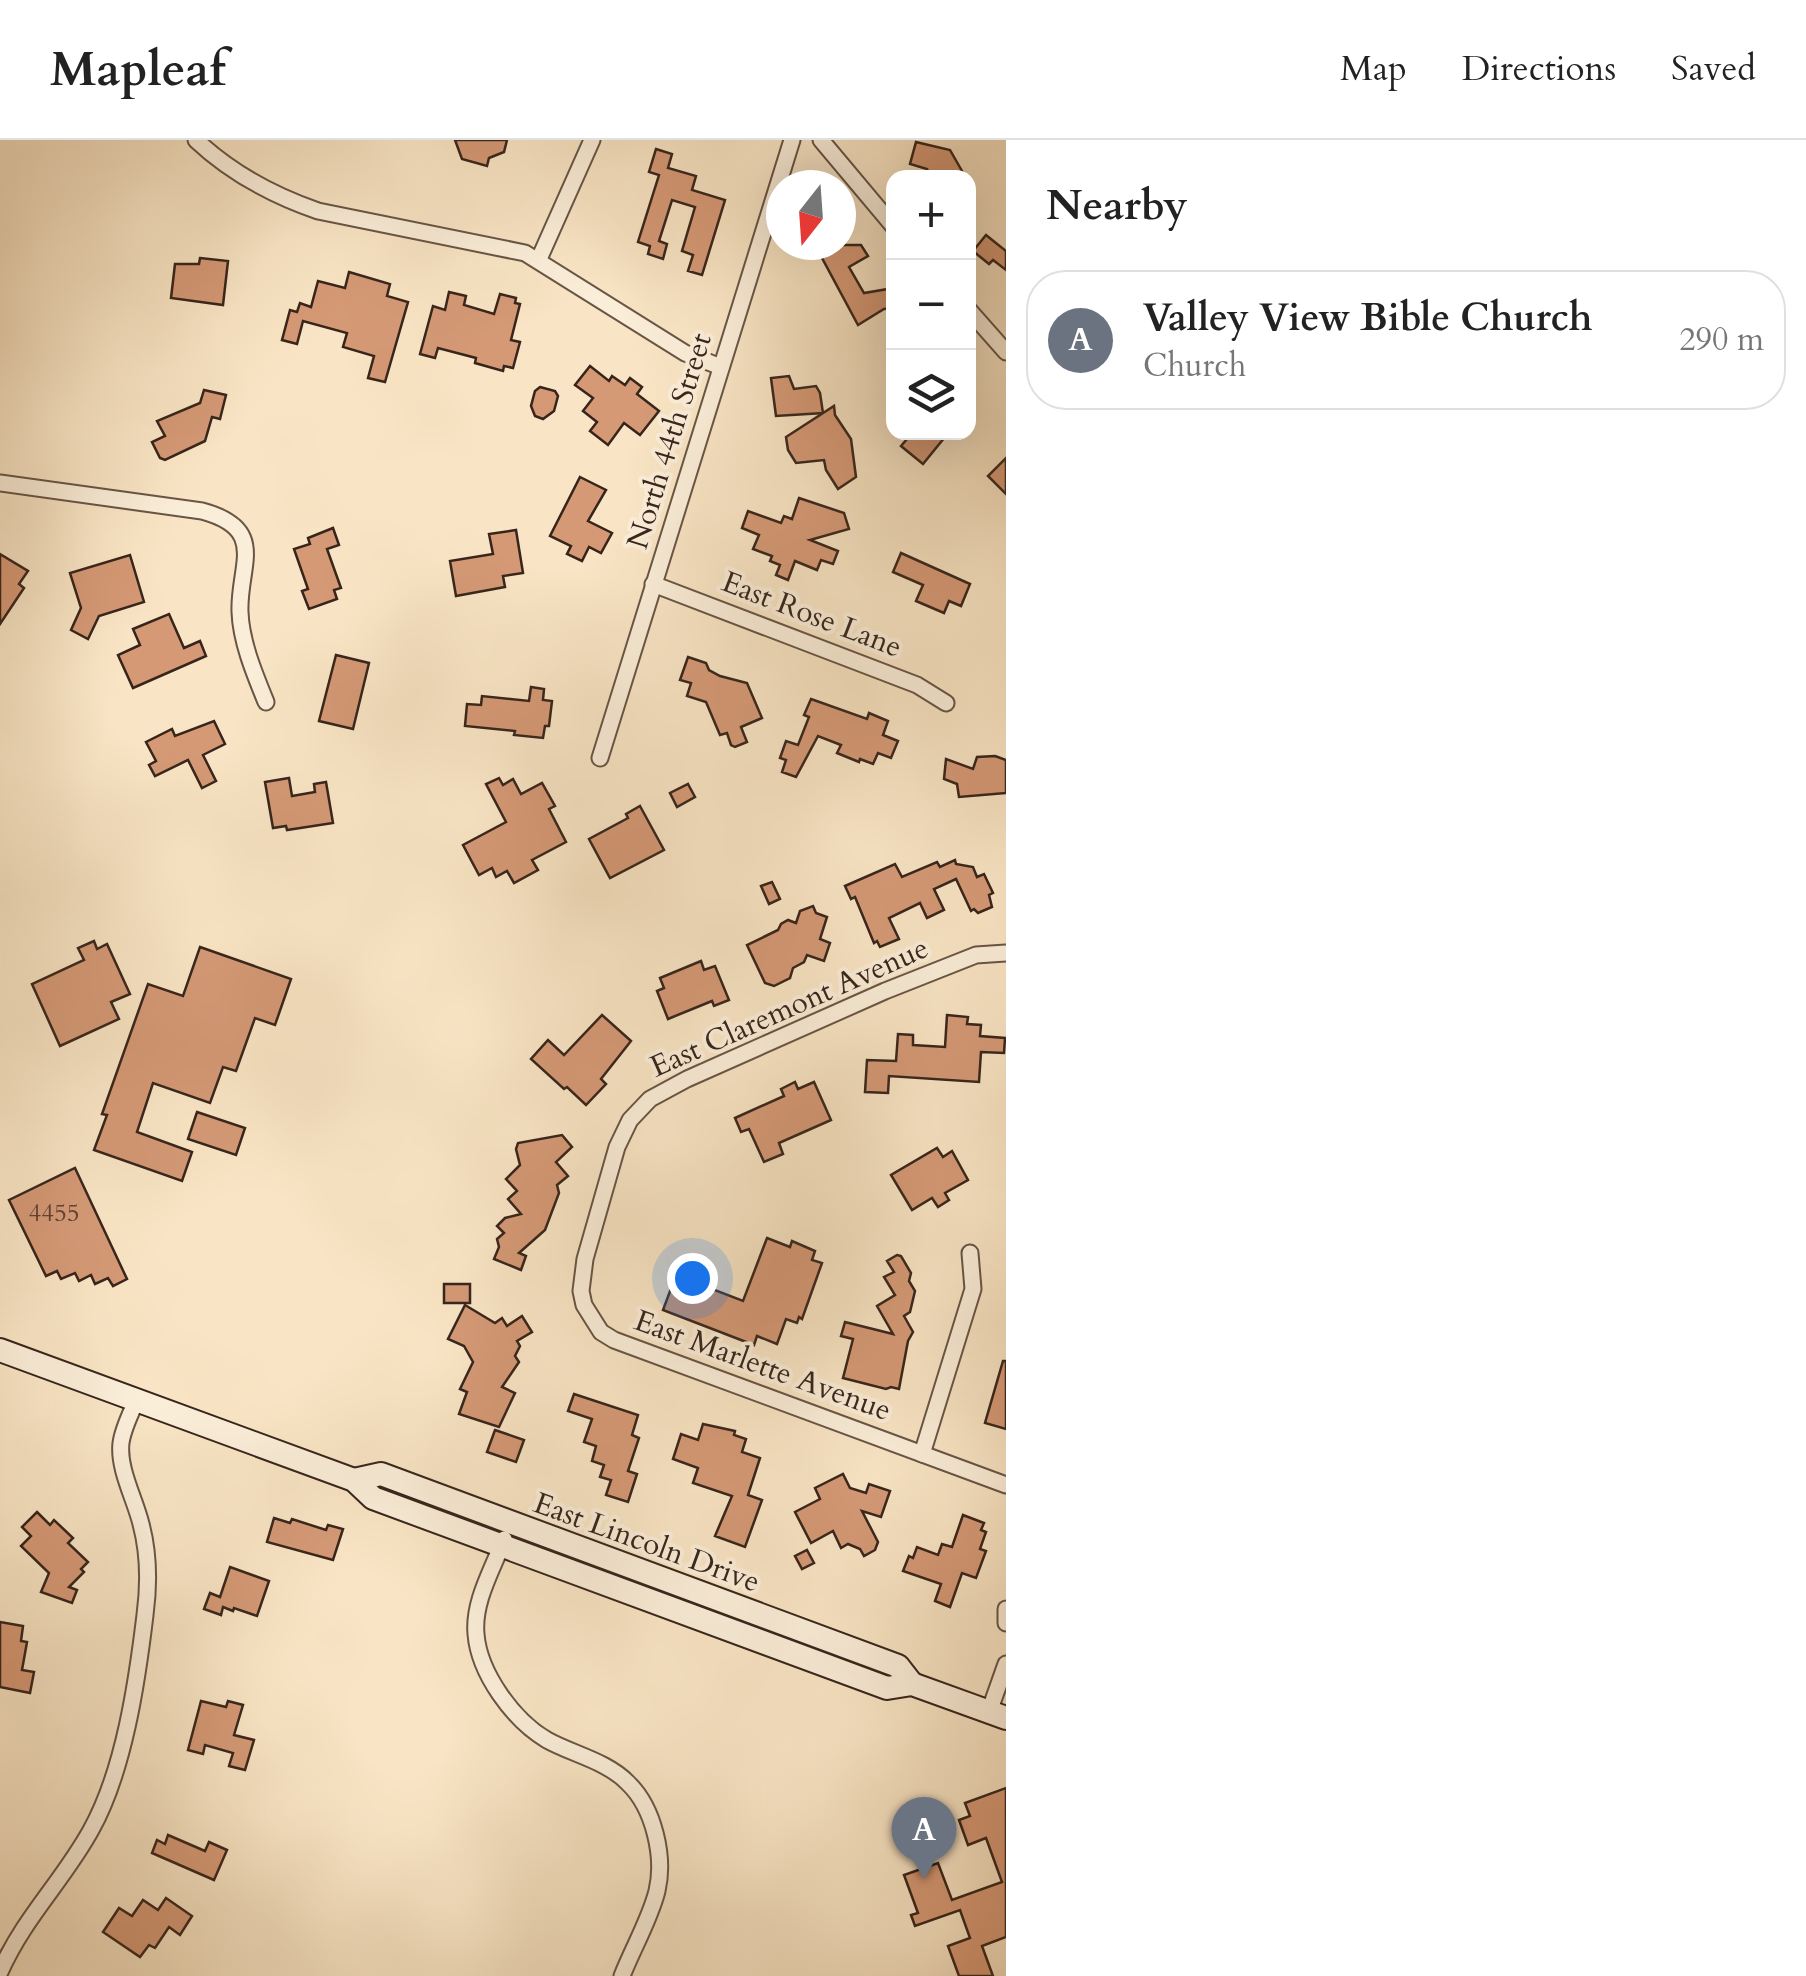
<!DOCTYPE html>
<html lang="en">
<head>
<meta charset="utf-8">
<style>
  body { margin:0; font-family:Cardo,serif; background:#f6f6f6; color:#222 }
  .controls { position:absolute; right:30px; top:30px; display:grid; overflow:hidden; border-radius:20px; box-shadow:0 10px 40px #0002 }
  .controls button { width:90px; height:90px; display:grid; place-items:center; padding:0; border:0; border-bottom:2px solid #e0e0e0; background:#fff; color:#222; font:50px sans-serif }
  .compass { position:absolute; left:766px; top:30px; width:90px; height:90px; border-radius:50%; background:#fff; box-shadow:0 10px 40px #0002; rotate:197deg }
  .you { position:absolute; left:692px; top:1138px; width:35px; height:35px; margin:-25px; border:8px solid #fff; border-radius:50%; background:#1a73e8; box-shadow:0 0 0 15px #1a73e833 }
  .badge { display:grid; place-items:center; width:65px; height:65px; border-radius:50%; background:#1a73e8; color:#fff; font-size:32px; font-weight:700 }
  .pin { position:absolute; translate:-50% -82px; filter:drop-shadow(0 2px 5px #0008) }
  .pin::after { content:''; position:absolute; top:52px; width:35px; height:30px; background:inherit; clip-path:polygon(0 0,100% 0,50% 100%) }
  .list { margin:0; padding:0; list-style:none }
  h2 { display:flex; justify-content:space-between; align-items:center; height:130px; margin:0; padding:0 40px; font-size:42px }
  h2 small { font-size:32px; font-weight:400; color:#767676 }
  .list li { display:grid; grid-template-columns:65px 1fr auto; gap:30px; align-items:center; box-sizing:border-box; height:140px; margin:0 20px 20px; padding:0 20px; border:2px solid #e0e0e0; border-radius:40px }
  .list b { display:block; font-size:38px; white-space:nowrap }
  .list p { margin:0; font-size:32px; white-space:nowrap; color:#767676 }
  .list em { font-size:32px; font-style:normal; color:#767676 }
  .icon { flex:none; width:55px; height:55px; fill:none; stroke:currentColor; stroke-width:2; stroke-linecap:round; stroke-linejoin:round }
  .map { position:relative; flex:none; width:1006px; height:1836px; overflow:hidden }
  header { display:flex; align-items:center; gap:60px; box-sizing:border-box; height:140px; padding:0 50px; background:#fff; border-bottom:2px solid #e0e0e0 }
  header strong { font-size:48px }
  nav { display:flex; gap:55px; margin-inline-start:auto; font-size:35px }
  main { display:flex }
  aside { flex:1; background:#fff }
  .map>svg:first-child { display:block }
  .building { fill:#d59976; stroke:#37251c; stroke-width:2.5 }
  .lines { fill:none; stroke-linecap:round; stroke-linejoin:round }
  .minor-casing { stroke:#685546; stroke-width:19 }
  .secondary-casing { stroke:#37251c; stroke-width:26 }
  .minor { stroke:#fbeed9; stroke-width:15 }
  .secondary { stroke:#fbeed9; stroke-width:22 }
  .labels { text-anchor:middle; stroke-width:8; stroke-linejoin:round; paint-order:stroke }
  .number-label { font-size:25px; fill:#5e4232 }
  .street-label { font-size:30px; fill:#37251c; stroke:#fbeed9 }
</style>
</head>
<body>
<header>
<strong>Mapleaf</strong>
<nav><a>Map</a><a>Directions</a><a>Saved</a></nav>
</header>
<main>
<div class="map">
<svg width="1006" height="1836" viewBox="0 0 1006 1836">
  <rect width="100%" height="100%" fill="#f9e5c5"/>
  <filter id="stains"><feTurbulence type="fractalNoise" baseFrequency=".002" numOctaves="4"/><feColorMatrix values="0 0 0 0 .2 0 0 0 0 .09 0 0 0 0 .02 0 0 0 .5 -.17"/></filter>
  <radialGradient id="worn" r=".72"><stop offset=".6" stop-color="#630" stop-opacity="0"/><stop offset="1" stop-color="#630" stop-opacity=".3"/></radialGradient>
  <g class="building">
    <polygon points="455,0 507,0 504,12 489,18 487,26 462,19"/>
    <polygon points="916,2 950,10 966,38 932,38 927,29 910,24"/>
    <polygon points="656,9 672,14 668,28 696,36 692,50 725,60 702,135 688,131 693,115 682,111 695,67 672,60 659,101 667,104 663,119 648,114 650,106 638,102 659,35 649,32"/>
    <polygon points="986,95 1006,111 1006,130 993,120 989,124 973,111"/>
    <polygon points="815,105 861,105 868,116 849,127 864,153 888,149 894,168 884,169 858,185"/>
    <polygon points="200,118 228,121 223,165 171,158 175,124 199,124"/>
    <polygon points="349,132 390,144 387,156 408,162 385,242 368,238 374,216 343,207 347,193 303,181 297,204 282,200 290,170 297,172 300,163 311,167 318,141 345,148"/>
    <polygon points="449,152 466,156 464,165 494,174 500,154 516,158 515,163 520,164 511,200 520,202 513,228 504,226 503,231 475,223 476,218 438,208 435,218 420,214 433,166 445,170"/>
    <polygon points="590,226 609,241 612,236 625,245 630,238 642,247 637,254 659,271 640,295 624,283 608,305 590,291 597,282 583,271 593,258 575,245"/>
    <polygon points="789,236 794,249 816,246 820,253 823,273 776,276 771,238"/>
    <polygon points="540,247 555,251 558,256 554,271 543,279 535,276 531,266 535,251"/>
    <polygon points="204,250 226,255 220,279 212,277 205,301 165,320 160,318 152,302 165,296 157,281 200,263"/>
    <polygon points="834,266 835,275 851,299 856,337 838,349 826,330 824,320 796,323 788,310 786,297"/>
    <polygon points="913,292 949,292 923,324 901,306"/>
    <polygon points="1006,318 1006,354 988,336"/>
    <polygon points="580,337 606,350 588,381 612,393 601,413 589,407 582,421 567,414 571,406 550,396"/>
    <polygon points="799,358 844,373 849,389 810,400 838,411 833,424 821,420 817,430 795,421 788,440 776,435 780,425 770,421 772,416 753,409 759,395 742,388 748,371 781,383 784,376 792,379"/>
    <polygon points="333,388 339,405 327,409 341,448 334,450 337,459 309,469 302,451 308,449 294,409 310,404 308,398"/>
    <polygon points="516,390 523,433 503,436 505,447 456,456 450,421 493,414 489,394"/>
    <polygon points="901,413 970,444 961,466 949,461 944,473 916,461 923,445 893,432"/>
    <polygon points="0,414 28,431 19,444 24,448 0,484"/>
    <polygon points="130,415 144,462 99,476 88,499 71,490 81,468 70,433"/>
    <polygon points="169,474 184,508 200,501 206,516 133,548 118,515 140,505 133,489"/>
    <polygon points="336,515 369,523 353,589 319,581"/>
    <polygon points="688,517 706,523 709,530 720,536 747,543 762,578 741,587 747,602 735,607 731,605 727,593 720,595 706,562 687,556 691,543 680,540"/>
    <polygon points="531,547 544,549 543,560 552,561 549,586 545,586 543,598 514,595 515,591 465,586 467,564 481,565 482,556 529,561"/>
    <polygon points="811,559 867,579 869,573 888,581 883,595 898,601 891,618 878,613 873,624 860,619 859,622 837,613 841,605 818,596 796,637 782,632 786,620 780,618 786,601 798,605 809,577 804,575"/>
    <polygon points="214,581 225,604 203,615 216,641 202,648 188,620 155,636 149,625 156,621 146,602 172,589 175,596"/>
    <polygon points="995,616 1006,620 1006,653 959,657 957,644 944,639 946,619 973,629 977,617"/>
    <polygon points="289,638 292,656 315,652 314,644 326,642 333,683 287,690 286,686 273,688 265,642"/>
    <polygon points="499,638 503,645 513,639 521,654 542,643 555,666 549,669 566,702 532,720 538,730 514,743 507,731 496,737 492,728 479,735 463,705 506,682 486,644"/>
    <polygon points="688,644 695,657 677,667 670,653"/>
    <polygon points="640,666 664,710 610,738 589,699 628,678 626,674"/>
    <polygon points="955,720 956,724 973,727 977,737 984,734 993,753 989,755 992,767 978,773 974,769 971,771 956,739 934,749 944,770 927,778 920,763 889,778 899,799 880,807 877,801 874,803 855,757 851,759 845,746 895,724 902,737 937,722 940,727"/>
    <polygon points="772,742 780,759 769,764 761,746"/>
    <polygon points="813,766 816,773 827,777 820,799 830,803 824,821 807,815 804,822 793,828 790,838 774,846 765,843 747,805 778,790 781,784 788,780 796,783 800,771"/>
    <polygon points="94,801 97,809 107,804 130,854 111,862 119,879 60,906 32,844 84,820 78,808"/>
    <polygon points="200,807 291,839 275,885 255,878 236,931 223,927 210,963 153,943 137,992 192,1012 182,1041 94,1010 107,975 102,974 148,844 183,856"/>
    <polygon points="701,821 704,830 715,826 729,860 714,866 712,861 668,879 657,851 664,848 660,838"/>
    <polygon points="602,875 631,901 601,939 606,944 586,965 567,947 564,949 531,919 548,900 564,915"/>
    <polygon points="947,875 968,877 967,884 981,885 980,896 1005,898 1004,913 981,912 979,942 889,936 888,953 865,952 867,920 896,921 898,894 913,895 913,905 945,907"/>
    <polygon points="795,942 798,949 814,942 831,980 779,1003 783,1014 764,1022 749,989 741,992 735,978 784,956 781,949"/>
    <polygon points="197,972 245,988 236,1015 188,999"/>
    <polygon points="562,995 572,1007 556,1022 568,1036 557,1045 559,1053 545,1090 519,1113 526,1116 521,1130 494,1119 499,1107 497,1099 504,1093 497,1086 505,1078 521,1074 508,1059 517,1051 506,1039 520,1025 516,1009 518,1003"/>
    <polygon points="937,1008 943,1017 952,1011 968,1040 945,1053 949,1060 938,1067 932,1058 912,1070 891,1035"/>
    <polygon points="75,1028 127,1139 113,1146 108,1138 95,1144 91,1135 79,1141 75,1133 61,1139 57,1131 46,1136 9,1060"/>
    <polygon points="767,1098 790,1107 792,1101 815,1111 812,1120 822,1123 802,1179 799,1177 797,1183 786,1179 777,1204 757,1196 754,1205 663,1170 676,1135 743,1161"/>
    <polygon points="897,1115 901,1116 911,1133 909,1141 915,1151 910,1172 904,1176 913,1192 908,1201 899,1249 891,1247 886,1249 843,1238 853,1199 841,1196 845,1182 893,1194 877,1166 895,1155 884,1137 894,1132 887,1121"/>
    <rect x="444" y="1144" width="26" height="19"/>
    <polygon points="465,1165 495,1183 502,1178 507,1186 522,1176 532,1192 517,1201 520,1206 515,1216 519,1222 502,1247 515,1253 499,1287 459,1274 467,1252 460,1249 473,1222 464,1206 448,1199"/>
    <polygon points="1003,1221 1006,1221 1006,1289 985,1283"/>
    <polygon points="574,1254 638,1275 632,1295 639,1298 628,1331 637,1334 628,1362 606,1355 611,1340 600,1337 604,1325 592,1321 596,1306 584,1302 592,1279 568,1271"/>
    <polygon points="703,1284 735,1291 734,1295 746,1299 742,1312 760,1318 748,1355 762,1360 745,1407 715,1396 732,1356 693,1343 698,1328 673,1319 681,1294 698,1300"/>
    <polygon points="495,1290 524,1300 516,1322 487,1312"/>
    <polygon points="843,1334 850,1348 866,1353 869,1344 890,1351 881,1377 862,1371 878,1402 875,1410 864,1416 860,1409 848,1404 841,1408 833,1391 811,1403 795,1372 820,1359 815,1348"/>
    <polygon points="37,1372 50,1385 54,1380 73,1398 68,1403 88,1422 81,1429 84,1432 69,1447 77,1450 72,1463 41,1452 49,1433 21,1406 31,1396 22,1387"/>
    <polygon points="963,1375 984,1383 981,1390 986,1392 980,1409 986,1411 976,1438 962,1433 950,1467 935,1461 941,1444 903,1431 909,1416 913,1418 917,1407 938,1415 942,1404 952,1407"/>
    <polygon points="274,1378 290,1383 292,1379 326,1390 328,1385 343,1389 333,1420 267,1402"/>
    <polygon points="807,1410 814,1423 802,1429 795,1416"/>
    <polygon points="230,1427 269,1441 257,1476 234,1468 233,1471 223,1467 221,1475 204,1469 210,1453 220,1457"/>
    <polygon points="0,1482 23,1486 21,1501 27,1502 22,1530 34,1532 30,1553 0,1547"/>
    <polygon points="201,1561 226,1567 228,1561 243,1565 234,1595 254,1600 245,1630 229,1626 233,1613 205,1605 203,1614 188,1610"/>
    <polygon points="1006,1648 1006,1797 982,1806 993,1836 959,1836 948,1806 970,1798 960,1770 915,1786 911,1775 918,1773 904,1735 938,1723 952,1760 1002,1742 986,1698 968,1705 959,1680 970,1676 965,1663"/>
    <polygon points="168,1695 205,1711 209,1702 227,1710 214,1740 152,1713 157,1700 165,1704"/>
    <polygon points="166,1758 192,1776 180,1795 169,1787 155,1808 149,1805 140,1817 103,1792 119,1768 132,1776 143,1760 158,1770"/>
  </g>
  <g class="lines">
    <g class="minor-casing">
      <g id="minor">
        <path d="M196 0C232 34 272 55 318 71L525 113 685 213 721 227"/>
        <polyline points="821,0 894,87"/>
        <polyline points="539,119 592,0"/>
        <polyline points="968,169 1006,212"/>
        <path d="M0 343 202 371C269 389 238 426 240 472 241 502 255 535 266 562"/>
        <polyline points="653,444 917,545 946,563"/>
        <polyline points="600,618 792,0"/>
        <polyline points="1006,813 976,815 885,851 687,939 650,959 630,980 617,1007 585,1119 581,1151 584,1165 601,1192 614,1200 1006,1345"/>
        <polyline points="922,1314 973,1149 970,1113"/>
        <path d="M504 1399C493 1429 473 1461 476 1494 479 1533 513 1580 547 1600 572 1614 607 1621 628 1643 654 1668 665 1717 657 1751 650 1779 633 1808 622 1836"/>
        <polyline points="1006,1469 1006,1483"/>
        <polyline points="989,1572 1006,1524"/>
        <path d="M0 1832C25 1776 63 1741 91 1690 124 1631 137 1542 145 1475 149 1445 149 1414 141 1384 135 1359 118 1329 121 1303 123 1288 131 1273 137 1259"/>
      </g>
    </g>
    <g class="secondary-casing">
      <g id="secondary">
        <polyline points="0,1210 354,1340 373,1358 887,1548 912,1544 1006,1578"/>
        <polyline points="354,1340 381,1334 898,1526 912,1544"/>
      </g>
    </g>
    <use href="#minor" class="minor"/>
    <use href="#secondary" class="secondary"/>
  </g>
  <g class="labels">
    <g class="number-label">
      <text x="54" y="1081">4455</text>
    </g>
    <g class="street-label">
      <text transform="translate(669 301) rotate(-73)" y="10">North 44th Street</text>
      <text transform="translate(812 474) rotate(21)" y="10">East Rose Lane</text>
      <text transform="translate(789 867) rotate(-24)" y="10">East Claremont Avenue</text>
      <text transform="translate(763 1225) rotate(20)" y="10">East Marlette Avenue</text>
      <text transform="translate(647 1402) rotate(20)" y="10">East Lincoln Drive</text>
    </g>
  </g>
  <rect width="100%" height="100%" filter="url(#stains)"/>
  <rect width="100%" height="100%" fill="url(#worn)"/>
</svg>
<div class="controls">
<button>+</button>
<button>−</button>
<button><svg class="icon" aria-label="layers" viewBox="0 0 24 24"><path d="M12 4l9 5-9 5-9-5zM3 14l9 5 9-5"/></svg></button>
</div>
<svg class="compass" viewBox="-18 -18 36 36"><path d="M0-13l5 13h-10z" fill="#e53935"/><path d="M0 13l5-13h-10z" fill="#767676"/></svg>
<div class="you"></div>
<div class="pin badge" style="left:924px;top:1739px;background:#6b7280">A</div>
</div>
<aside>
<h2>Nearby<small></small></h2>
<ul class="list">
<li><span class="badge" style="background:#6b7280">A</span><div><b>Valley View Bible Church</b><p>Church</p></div><em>290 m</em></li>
</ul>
</aside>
</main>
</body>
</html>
